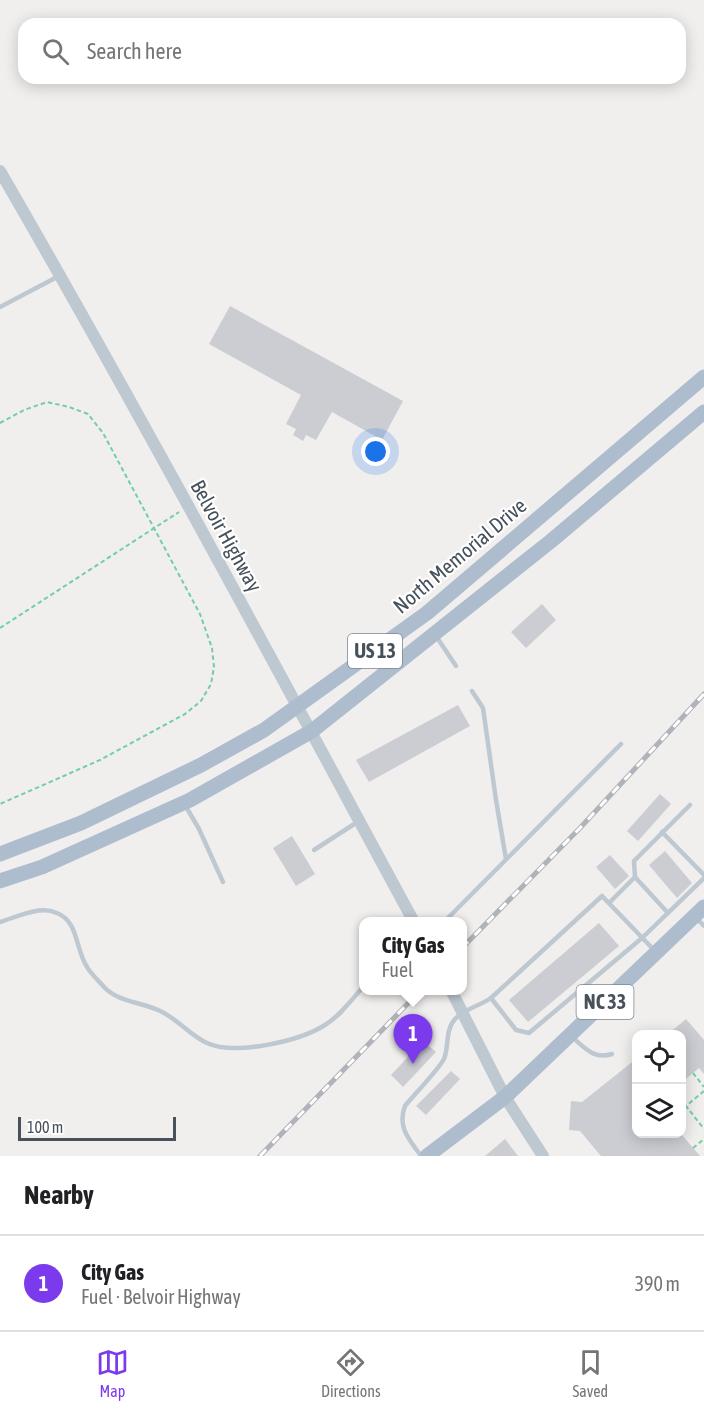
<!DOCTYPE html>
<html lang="en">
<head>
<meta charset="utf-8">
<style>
  body { margin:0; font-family:"Asap Condensed",sans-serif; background:#f6f6f6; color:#202124 }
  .controls { position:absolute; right:18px; bottom:18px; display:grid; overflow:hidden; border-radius:12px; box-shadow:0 3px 15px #0003 }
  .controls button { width:54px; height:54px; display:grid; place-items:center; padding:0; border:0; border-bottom:2px solid #e0e0e0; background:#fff; color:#202124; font:30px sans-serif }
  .scale { position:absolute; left:18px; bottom:15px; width:158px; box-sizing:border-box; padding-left:6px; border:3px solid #46515c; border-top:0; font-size:16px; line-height:21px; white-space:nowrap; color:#46515c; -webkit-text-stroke:4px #fff; paint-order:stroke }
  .you { position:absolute; left:376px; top:452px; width:21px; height:21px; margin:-15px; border:4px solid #fff; border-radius:50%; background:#1a73e8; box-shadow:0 0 0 9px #1a73e833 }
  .badge { display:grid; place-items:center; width:39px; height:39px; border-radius:50%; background:#7c3aed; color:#fff; font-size:20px; font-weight:700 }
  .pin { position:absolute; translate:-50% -50px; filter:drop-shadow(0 2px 3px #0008) }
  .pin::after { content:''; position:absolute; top:32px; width:21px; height:18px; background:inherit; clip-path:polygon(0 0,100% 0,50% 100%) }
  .popup { position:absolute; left:359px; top:917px; width:108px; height:78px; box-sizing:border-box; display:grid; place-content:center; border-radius:12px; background:#fff; filter:drop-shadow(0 2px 4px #0005); font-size:20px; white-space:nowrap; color:#757577 }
  .popup b { font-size:22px; color:#202124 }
  .popup::after { content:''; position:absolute; left:50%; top:100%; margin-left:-12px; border:12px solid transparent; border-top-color:#fff }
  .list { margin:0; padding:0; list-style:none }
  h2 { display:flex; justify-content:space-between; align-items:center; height:78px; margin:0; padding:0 24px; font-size:26px }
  h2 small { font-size:20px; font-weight:400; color:#757577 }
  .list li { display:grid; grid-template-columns:39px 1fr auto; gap:18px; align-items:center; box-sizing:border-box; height:96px; padding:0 24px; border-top:2px solid #e0e0e0 }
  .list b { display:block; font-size:22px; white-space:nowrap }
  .list p { margin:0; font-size:20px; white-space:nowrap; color:#757577 }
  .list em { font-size:20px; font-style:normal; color:#757577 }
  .icon { flex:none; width:33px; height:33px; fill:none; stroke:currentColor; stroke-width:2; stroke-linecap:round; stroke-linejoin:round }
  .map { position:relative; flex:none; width:704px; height:1156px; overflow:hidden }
  .search { position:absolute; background:#fff; box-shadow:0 3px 15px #0003; left:18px; right:18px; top:18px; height:66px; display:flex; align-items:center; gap:15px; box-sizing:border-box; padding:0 21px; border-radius:18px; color:#757577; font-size:22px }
  .sheet { height:174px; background:#fff }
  nav { display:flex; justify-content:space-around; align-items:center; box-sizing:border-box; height:84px; border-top:2px solid #e0e0e0; background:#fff; font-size:16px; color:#757577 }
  nav a { display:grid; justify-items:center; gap:3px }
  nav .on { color:#7c3aed }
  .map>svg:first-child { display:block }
  .building { fill:#cbcdd3 }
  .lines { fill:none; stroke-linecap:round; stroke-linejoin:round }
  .path { stroke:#72cfa3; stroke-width:2; stroke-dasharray:4.5 3; stroke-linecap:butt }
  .service { stroke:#bec8d1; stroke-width:4.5 }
  .tertiary { stroke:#bec8d1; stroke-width:12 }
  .primary { stroke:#adbdce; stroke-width:15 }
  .rail-casing { stroke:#b0b3b9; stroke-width:5 }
  .rail { stroke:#fff; stroke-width:3; stroke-dasharray:9; stroke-linecap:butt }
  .labels { text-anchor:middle; stroke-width:4.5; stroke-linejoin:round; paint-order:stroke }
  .shield { fill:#fff; stroke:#7e858d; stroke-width:1.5 }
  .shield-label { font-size:20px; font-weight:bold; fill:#46515c }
  .street-label { font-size:21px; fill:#46515c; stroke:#fff }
</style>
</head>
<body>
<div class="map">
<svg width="704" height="1156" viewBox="0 0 704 1156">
  <rect width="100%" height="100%" fill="#f1eeee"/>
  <g class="building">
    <polygon points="230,306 403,401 382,440 332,412 316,440 306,435 303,441 293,435 296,429 286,424 301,395 209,344"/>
    <polygon points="542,604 556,620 526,648 511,632"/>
    <polygon points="458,705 470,726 369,782 356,760"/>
    <polygon points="660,794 671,804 638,841 627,831"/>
    <polygon points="292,836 315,874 296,886 273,848"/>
    <polygon points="665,851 692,883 677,898 649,865"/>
    <polygon points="610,855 629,876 615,889 596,867"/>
    <polygon points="599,923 619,946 528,1022 509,1000"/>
    <polygon points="686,1019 704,1040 704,1074 699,1068 681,1083 681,1035 667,1035"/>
    <polygon points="423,1041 436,1052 403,1087 391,1075"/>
    <polygon points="636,1059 636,1134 681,1134 700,1156 601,1156 580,1131 569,1130 571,1101 582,1102"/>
    <polygon points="451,1071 460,1079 426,1115 416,1106"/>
    <polygon points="505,1139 518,1156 485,1156"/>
  </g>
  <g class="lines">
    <g class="path">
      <polyline points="0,423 24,410 47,402 69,407 88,414 103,433 200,614 212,648 214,667 211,684 201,701 185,714 100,760 0,804"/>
      <polyline points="0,628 179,512"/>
      <polyline points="693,1073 704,1087"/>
      <polyline points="704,1091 686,1106 704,1129"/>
      <polyline points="693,1148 704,1139"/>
    </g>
    <g class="service">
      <polyline points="0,307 59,276"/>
      <polyline points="436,636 456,666"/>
      <polyline points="472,691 483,708 496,800 506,859"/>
      <polyline points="185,805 199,829 223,882"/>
      <polyline points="662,832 704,875"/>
      <polyline points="314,850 359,821"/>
      <polyline points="609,903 635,877"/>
      <polyline points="668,913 635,877 634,861 690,805"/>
      <polyline points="696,918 704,926"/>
      <path d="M0 922C17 917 39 905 57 913 79 922 75 949 87 967 91 974 99 981 104 987 118 1002 141 1002 158 1010 176 1017 189 1035 207 1043 235 1056 300 1041 325 1025 340 1016 352 999 364 986"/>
      <polyline points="444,922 621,744"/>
      <polyline points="491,998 516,1030 529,1033 642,938 704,878"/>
      <path d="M572 1037C585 1048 594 1060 612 1054"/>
      <path d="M421 1156C409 1139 397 1127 405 1106 414 1095 438 1070 444 1059 449 1047 445 1030 455 1019 463 1010 481 1005 491 998L602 896 655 951"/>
    </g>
    <g class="tertiary">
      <path d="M0 171C143 418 278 671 414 922"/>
      <polyline points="451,990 505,1097 543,1156"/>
    </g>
    <g class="primary">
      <polyline points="0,854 81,823 201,765 264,730 427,613 704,377"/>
      <polyline points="0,881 42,867 190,800 312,731 551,541 704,412"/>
      <polyline points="427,1156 505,1097 704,907"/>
    </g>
    <g class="rail-casing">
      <g id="rail">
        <polyline points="462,948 580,828 704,694"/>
        <polyline points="260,1156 421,990"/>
      </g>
    </g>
    <use href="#rail" class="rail"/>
  </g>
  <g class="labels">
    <g class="shield">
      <rect x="348" y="634" width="54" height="34" rx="4.5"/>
      <rect x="576.5" y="985" width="57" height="34" rx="4.5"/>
    </g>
    <g class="shield-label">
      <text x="375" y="658">US 13</text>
      <text x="605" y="1009">NC 33</text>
    </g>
    <g class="street-label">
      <text transform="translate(226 536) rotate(61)" y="7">Belvoir Highway</text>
      <text transform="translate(460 556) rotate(-40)" y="7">North Memorial Drive</text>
    </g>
  </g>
</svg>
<div class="controls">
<button><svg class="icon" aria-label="locate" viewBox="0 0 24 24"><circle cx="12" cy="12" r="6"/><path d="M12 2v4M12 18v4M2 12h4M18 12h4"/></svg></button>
<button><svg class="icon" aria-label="layers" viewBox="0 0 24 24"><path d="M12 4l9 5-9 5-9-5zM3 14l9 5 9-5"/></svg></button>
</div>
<div class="scale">100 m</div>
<div class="you"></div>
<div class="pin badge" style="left:413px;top:1064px">1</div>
<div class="popup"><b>City Gas</b>Fuel</div>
<div class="search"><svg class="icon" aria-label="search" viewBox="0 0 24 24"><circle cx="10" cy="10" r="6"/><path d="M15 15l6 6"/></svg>Search here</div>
</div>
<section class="sheet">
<h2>Nearby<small></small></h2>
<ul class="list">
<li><span class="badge">1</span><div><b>City Gas</b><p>Fuel · Belvoir Highway</p></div><em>390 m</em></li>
</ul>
</section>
<nav>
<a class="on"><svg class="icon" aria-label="map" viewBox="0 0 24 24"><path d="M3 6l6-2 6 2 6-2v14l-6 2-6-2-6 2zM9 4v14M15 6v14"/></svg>Map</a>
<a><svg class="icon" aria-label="directions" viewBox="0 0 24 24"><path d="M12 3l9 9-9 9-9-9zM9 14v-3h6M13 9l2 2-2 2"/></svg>Directions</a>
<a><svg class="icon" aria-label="saved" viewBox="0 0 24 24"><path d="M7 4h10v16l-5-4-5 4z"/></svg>Saved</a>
</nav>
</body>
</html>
